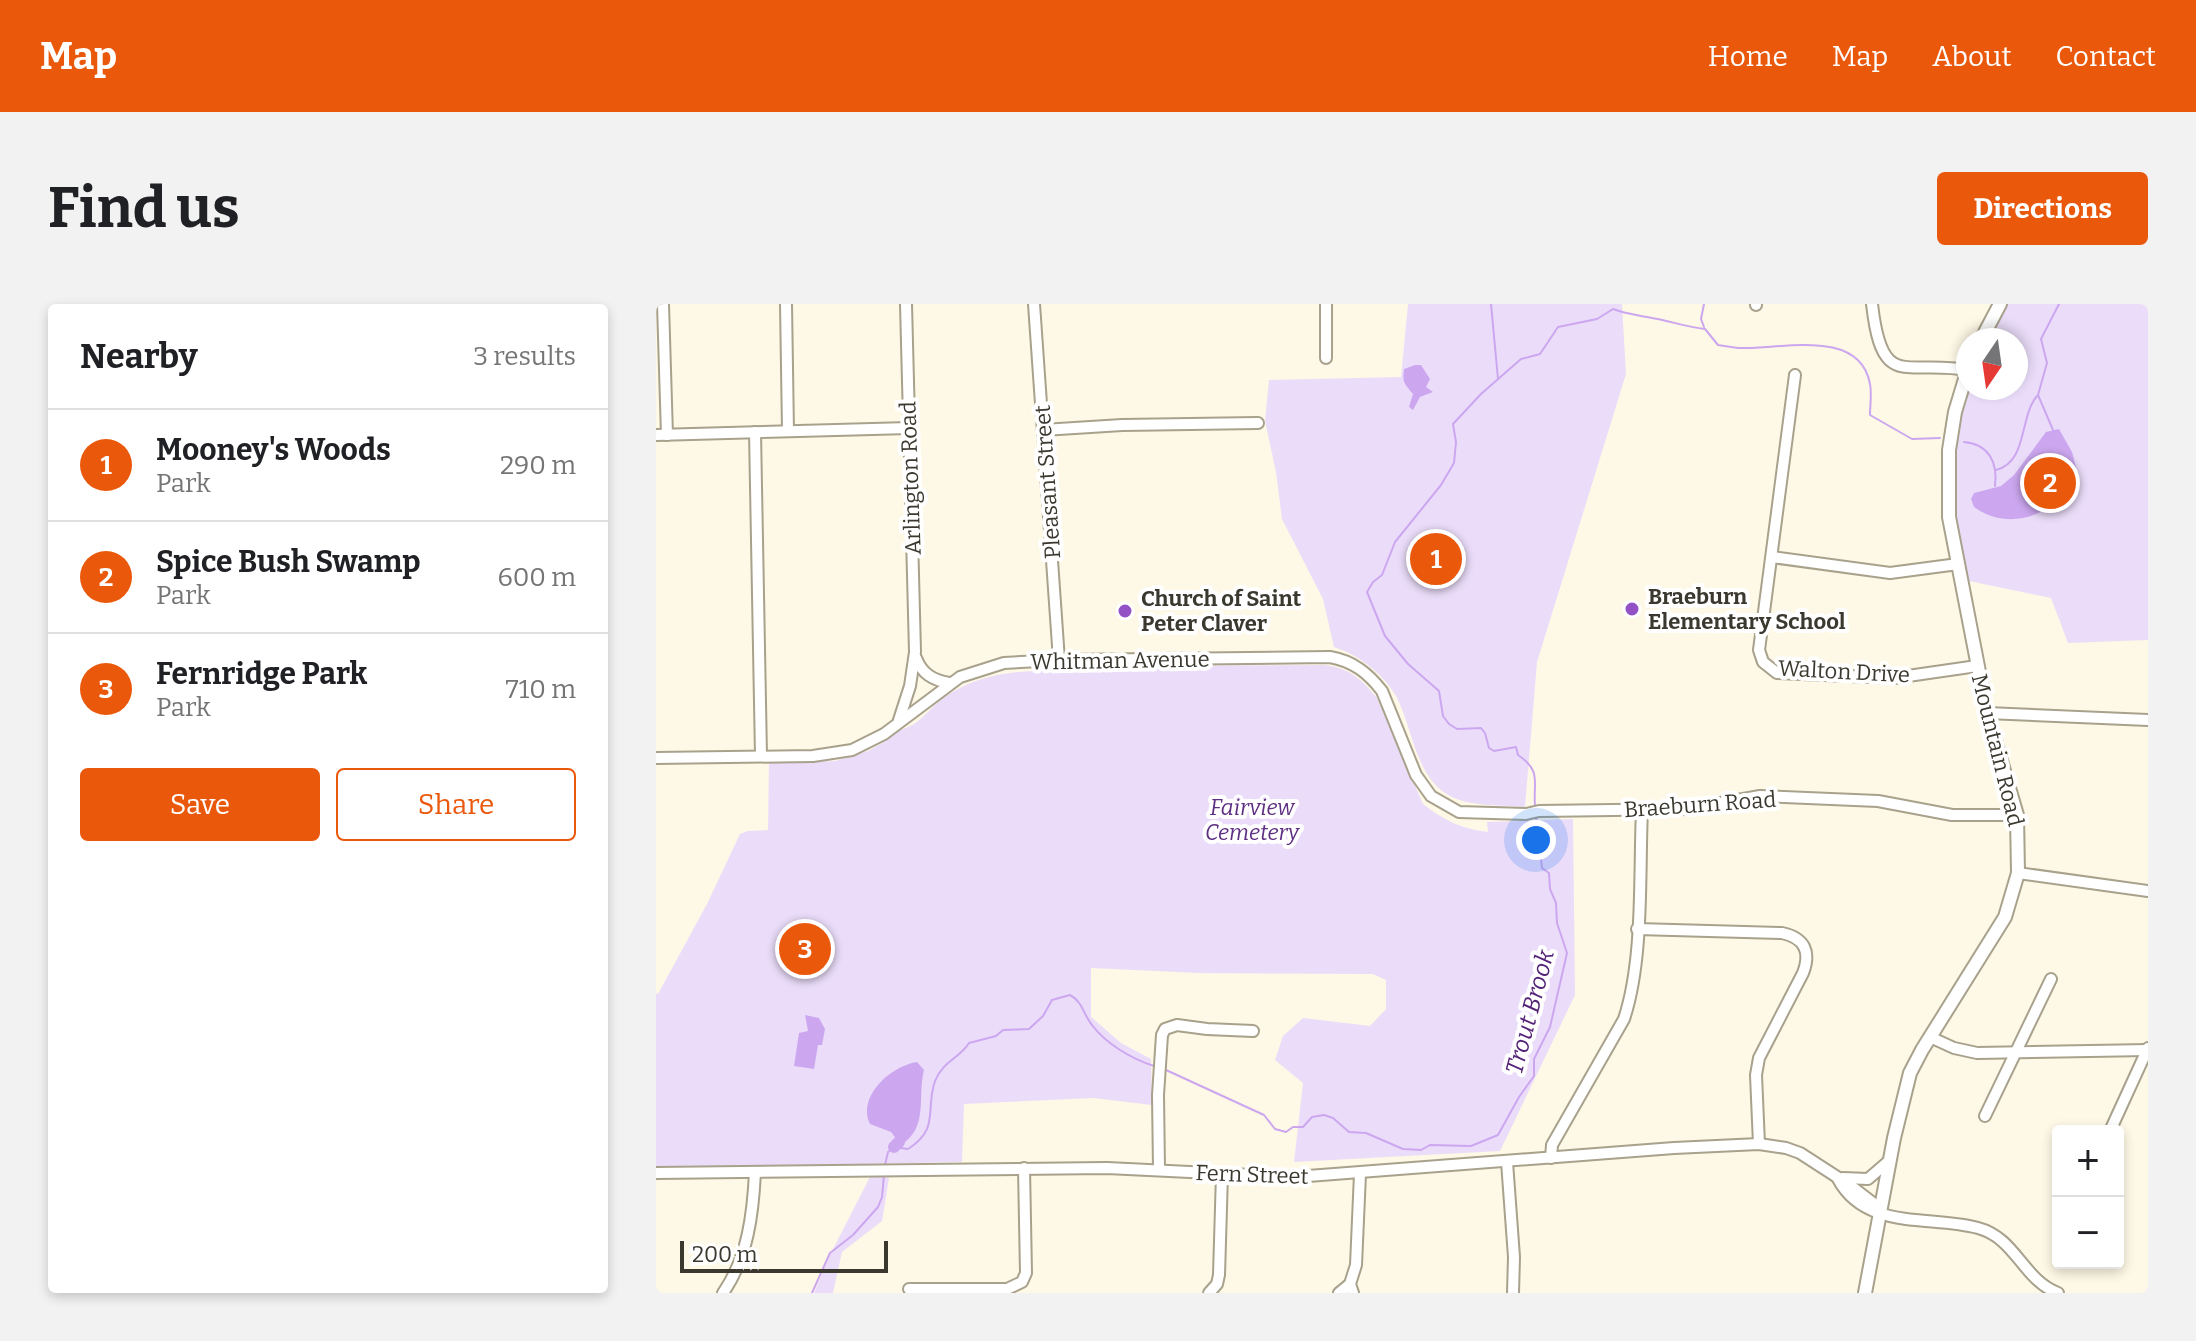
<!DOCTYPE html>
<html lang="en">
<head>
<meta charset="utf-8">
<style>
  body { margin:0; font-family:Bitter,serif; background:#f2f2f2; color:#202124 }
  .controls { position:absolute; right:24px; bottom:24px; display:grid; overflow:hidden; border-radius:8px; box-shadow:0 4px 12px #0003 }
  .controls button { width:72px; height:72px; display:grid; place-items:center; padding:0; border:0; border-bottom:2px solid #e0e0e0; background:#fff; color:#202124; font:40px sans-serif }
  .compass { position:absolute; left:1300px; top:24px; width:72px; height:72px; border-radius:50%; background:#fff; box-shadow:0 4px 12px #0003; rotate:193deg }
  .scale { position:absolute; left:24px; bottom:20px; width:208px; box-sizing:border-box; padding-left:8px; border:4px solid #3b382f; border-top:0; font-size:22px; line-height:28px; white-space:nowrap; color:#3b382f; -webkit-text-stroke:6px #fff; paint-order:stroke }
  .you { position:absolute; left:880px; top:536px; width:28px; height:28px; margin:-20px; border:6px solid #fff; border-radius:50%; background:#1a73e8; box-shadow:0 0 0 12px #1a73e833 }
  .badge { display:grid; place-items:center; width:52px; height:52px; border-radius:50%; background:#ea580c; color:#fff; font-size:26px; font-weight:700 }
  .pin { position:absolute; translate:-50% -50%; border:4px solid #fff; box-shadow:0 2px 8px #0006 }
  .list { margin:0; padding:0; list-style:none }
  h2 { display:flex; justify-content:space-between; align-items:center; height:104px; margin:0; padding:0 32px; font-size:34px }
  h2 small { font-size:26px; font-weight:400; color:#757577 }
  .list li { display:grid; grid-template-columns:52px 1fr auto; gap:24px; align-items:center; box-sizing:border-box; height:112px; padding:0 32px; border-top:2px solid #e0e0e0 }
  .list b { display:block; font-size:30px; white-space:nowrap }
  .list p { margin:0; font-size:26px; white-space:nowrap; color:#757577 }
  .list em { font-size:26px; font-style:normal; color:#757577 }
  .actions { display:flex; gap:16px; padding:24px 32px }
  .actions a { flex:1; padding:18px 0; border:2px solid #ea580c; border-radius:8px; text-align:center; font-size:28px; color:#ea580c }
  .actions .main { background:#ea580c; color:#fff }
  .map { position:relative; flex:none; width:1492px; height:989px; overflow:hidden; border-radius:8px }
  header { display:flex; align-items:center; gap:48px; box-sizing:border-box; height:112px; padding:0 40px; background:#ea580c; color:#fff }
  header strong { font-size:38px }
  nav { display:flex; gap:44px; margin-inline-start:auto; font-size:28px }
  .intro { display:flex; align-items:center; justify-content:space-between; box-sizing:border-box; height:192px; padding:0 48px }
  h1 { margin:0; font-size:56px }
  .button { padding:20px 36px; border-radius:8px; background:#ea580c; color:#fff; font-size:28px; font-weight:700 }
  main { display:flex; gap:48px; padding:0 48px }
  aside { flex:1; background:#fff; border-radius:8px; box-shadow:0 4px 12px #0003 }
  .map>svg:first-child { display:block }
  .green { fill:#ebddfa }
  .water { fill:#cca7ef }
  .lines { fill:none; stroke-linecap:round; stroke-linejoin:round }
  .stream { stroke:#cca7ef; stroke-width:2 }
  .river { stroke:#cca7ef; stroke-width:12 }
  .minor-casing { stroke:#a8a18c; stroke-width:14 }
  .major-casing { stroke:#a8a18c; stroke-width:16 }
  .minor { stroke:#fff; stroke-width:10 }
  .major { stroke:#fff; stroke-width:12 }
  .poi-dot { fill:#9351c6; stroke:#fff; stroke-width:3 }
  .labels { text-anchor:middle; stroke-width:8; stroke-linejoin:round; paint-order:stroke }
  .street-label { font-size:22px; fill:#3b382f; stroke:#fff }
  .poi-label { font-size:22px; font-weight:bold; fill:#3b382f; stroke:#fff; text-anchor:start }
  .park-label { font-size:22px; font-style:italic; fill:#5d2e82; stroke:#fff }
  .water-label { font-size:24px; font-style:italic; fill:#542377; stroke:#fff }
</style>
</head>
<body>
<header>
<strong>Map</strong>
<nav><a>Home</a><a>Map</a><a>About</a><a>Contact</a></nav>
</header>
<div class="intro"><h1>Find us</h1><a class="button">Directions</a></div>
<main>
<aside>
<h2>Nearby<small>3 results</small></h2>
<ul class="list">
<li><span class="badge">1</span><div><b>Mooney's Woods</b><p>Park</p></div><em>290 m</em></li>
<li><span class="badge">2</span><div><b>Spice Bush Swamp</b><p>Park</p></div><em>600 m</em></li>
<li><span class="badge">3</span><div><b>Fernridge Park</b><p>Park</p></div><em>710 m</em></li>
</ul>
<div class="actions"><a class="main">Save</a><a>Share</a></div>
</aside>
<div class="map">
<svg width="1492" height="989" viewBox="0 0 1492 989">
  <rect width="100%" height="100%" fill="#fef8e6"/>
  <g class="green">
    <path d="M752 0H966L970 70 881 358 869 503C846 501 818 503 796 493 759 476 757 423 740 392 727 370 703 351 678 343L667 295 626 215 620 168 609 117 613 76 745 73Z"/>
    <polygon points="1351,0 1492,0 1492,336 1412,339 1395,294 1313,277 1296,196 1300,131 1312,84 1360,84 1360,36 1333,36"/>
    <path d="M669 361C693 364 706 375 721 394L767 500C788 516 805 525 832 528L831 518 917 515 919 691 844 847 638 858 647 779 619 756 627 732 647 714 714 722 730 705V676L717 670 543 669 435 664V713L465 739 495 755 496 801 437 794 308 800 306 858 0 864V689L2 690 51 600 84 530 92 527 112 526 113 456 122 459 179 457 212 447 230 437V433C238 428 244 427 252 423 265 418 275 403 286 395 323 368 366 365 411 368V362Z"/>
    <polygon points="215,871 233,874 226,917 186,948 177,989 158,989 175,949"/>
  </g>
  <g class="water">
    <path d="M759 61H765L774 75 770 83 777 88 764 93 757 106 753 103 757 90C749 80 746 79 748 65Z"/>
    <path d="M1403 125 1416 148 1420 163C1408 208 1357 231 1318 203L1315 195 1318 189 1345 182 1358 171 1390 128Z"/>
    <polygon points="149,711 163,714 169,725 166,741 162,741 158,765 138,762 143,729 152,727"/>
    <path d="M261 758 268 766C261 794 273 823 245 841L235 828 214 820C201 792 235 762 261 758Z"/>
  </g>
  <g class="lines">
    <g class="stream">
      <polyline points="835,0 842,75"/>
      <polyline points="1048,23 1045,15 1048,0"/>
      <polyline points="1397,126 1382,91 1391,59 1385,35 1403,0"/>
      <path d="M1308 138C1333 140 1342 159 1339 182"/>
      <path d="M1340 166C1372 158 1363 113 1381 92"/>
      <path d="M879 502C877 478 886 467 862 451L860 443 838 447 833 444 829 429 825 424 801 425 793 420 787 412 783 387 752 360 729 332 711 288 717 278 726 271 739 238 785 181 798 159 800 138 797 120 825 90 865 55 884 50 902 23 941 15 957 5C970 10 982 11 996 14 1014 17 1030 23 1049 25L1062 41C1070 42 1079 44 1087 44 1125 45 1204 24 1214 80 1216 89 1214 101 1214 111L1256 135 1284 134"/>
      <polyline points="510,766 608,811 619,825 630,828 637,823 647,823 656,813 668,811 677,814 693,828 710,829 747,845 765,846 774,841 815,842 842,831 863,793 878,772 878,755 894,723 911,649 901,619 900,599 894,585 893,569 886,564 880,513"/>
      <path d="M229 861 232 848 238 843 252 845C284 825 269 806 279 777 287 757 304 754 313 739L340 732 347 726 373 725 387 712 396 696 414 691C427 698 427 710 436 721 450 740 476 755 498 762"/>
      <polyline points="156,989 174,949 197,931 222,903 226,893 228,871"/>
    </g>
    <polyline class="river" points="238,843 243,838"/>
    <g class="minor-casing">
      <g id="minor">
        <polyline points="7,0 11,131"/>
        <polyline points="130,0 132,127"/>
        <polyline points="378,0 403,356"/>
        <polyline points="670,0 670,54"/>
        <path d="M1216 0C1226 88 1249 55 1312 66"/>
        <polyline points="1100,1 1100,0"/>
        <polyline points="1139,71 1103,346 1107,358 1121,369 1238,374 1321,362"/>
        <polyline points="387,126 466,121 602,119"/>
        <polyline points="99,128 105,452"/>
        <polyline points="0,131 253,124"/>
        <polyline points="1116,253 1234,269 1302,260"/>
        <path d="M260 354C266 370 277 376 293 379"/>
        <polyline points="1331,409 1492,416"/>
        <polyline points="243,416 254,382 259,348 250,0"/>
        <path d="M0 454 157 452 196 446 228 430 304 373 348 359 403 356 674 353C697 357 712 369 726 387L760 471 775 492 803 508 870 510 883 507 1031 505 1104 492 1222 497 1296 511H1361"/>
        <polyline points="1362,569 1492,587"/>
        <path d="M981 625 1126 629C1149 634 1155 648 1147 669L1103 754 1100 771 1103 840"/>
        <polyline points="1274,733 1298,744 1321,749 1492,746"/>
        <polyline points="1329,812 1395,675"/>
        <polyline points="1454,827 1492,744"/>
        <path d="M895 854 896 841 968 715C988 655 983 570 986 506"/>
        <polyline points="851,858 858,953 857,989"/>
        <polyline points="503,865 502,791 506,731 509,725 521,721 551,725 597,727"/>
        <polyline points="0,869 451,864 639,873 1018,844 1103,840 1130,844 1144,849 1195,882 1217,899 1223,909"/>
        <polyline points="1187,874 1212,875 1234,856"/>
        <path d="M1182 875C1210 927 1274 911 1322 924 1360 934 1367 976 1402 989"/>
        <polyline points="253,985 351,985 366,978 370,969 368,864"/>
        <path d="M67 989C92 953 97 910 99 868"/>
        <polyline points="553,989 561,980 563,971 566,870"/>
        <polyline points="683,989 694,980"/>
        <polyline points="697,989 694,980 700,961 704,870"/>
      </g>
    </g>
    <g class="major-casing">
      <g id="major">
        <polyline points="1325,36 1344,0"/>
        <polyline points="1209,989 1238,834 1254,769 1266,746 1349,613 1362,569 1361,511 1331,409 1293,213 1293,146 1299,108 1312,65"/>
      </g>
    </g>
    <use href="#minor" class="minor"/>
    <use href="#major" class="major"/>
  </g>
  <g class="poi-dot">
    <circle cx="976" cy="305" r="8"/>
    <circle cx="469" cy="307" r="8"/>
  </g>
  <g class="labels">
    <g class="street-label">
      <text transform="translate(254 174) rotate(-92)" y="8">Arlington Road</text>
      <text transform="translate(391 178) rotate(-94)" y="8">Pleasant Street</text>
      <text transform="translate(464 356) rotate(-1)" y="8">Whitman Avenue</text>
      <text transform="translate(1188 367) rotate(3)" y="8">Walton Drive</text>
      <text transform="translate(1342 446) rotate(76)" y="8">Mountain Road</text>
      <text transform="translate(1044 500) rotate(-4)" y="8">Braeburn Road</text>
      <text transform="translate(596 870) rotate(2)" y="8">Fern Street</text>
    </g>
    <g class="poi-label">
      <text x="992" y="300">Braeburn<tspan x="992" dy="25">Elementary School</tspan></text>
      <text x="485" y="302">Church of Saint<tspan x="485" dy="25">Peter Claver</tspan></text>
    </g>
    <g class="park-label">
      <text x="596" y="511">Fairview<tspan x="596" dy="25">Cemetery</tspan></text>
    </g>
    <g class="water-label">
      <text transform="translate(874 708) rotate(-75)" y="8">Trout Brook</text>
    </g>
  </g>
</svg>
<div class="controls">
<button>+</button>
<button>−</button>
</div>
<svg class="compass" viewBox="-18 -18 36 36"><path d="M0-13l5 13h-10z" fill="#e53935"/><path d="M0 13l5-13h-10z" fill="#757577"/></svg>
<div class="scale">200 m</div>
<div class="you"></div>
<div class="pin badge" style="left:780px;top:255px">1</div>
<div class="pin badge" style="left:1394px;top:179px">2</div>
<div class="pin badge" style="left:149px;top:645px">3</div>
</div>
</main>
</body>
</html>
